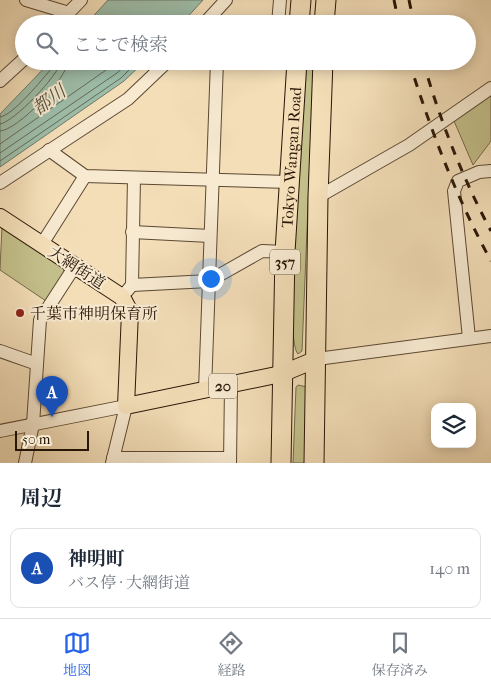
<!DOCTYPE html>
<html lang="ja">
<head>
<meta charset="utf-8">
<style>
  body { margin:0; font-family:"IM FELL French Canon","Noto Serif JP",serif; background:#f2f2f3; color:#1f2937 }
  .controls { position:absolute; right:15px; bottom:15px; display:grid; overflow:hidden; border-radius:10px; box-shadow:0 2px 12px #0003 }
  .controls button { width:45px; height:45px; display:grid; place-items:center; padding:0; border:0; border-bottom:1px solid #e0e1e3; background:#fff; color:#1f2937; font:25px sans-serif }
  .scale { position:absolute; left:15px; bottom:12px; width:74px; box-sizing:border-box; padding-left:5px; border:2px solid #291606; border-top:0; font-size:14px; line-height:18px; white-space:nowrap; color:#291606; -webkit-text-stroke:4px #f7ead1; paint-order:stroke }
  .you { position:absolute; left:210px; top:278px; width:18px; height:18px; margin:-12px; border:4px solid #fff; border-radius:50%; background:#1a73e8; box-shadow:0 0 0 8px #1a73e833 }
  .badge { display:grid; place-items:center; width:32px; height:32px; border-radius:50%; background:#2563eb; color:#fff; font-size:16px; font-weight:700 }
  .pin { position:absolute; translate:-50% -41px; filter:drop-shadow(0 1px 2px #0008) }
  .pin::after { content:''; position:absolute; top:26px; width:18px; height:15px; background:inherit; clip-path:polygon(0 0,100% 0,50% 100%) }
  .list { margin:0; padding:0; list-style:none }
  h2 { display:flex; justify-content:space-between; align-items:center; height:65px; margin:0; padding:0 20px; font-size:21px }
  h2 small { font-size:16px; font-weight:400; color:#747a83 }
  .list li { display:grid; grid-template-columns:32px 1fr auto; gap:15px; align-items:center; box-sizing:border-box; height:80px; margin:0 10px 10px; padding:0 10px; border:1px solid #e0e1e3; border-radius:10px }
  .list b { display:block; font-size:19px; white-space:nowrap }
  .list p { margin:0; font-size:16px; white-space:nowrap; color:#747a83 }
  .list em { font-size:16px; font-style:normal; color:#747a83 }
  .icon { flex:none; width:28px; height:28px; fill:none; stroke:currentColor; stroke-width:2; stroke-linecap:round; stroke-linejoin:round }
  .map { position:relative; flex:none; width:491px; height:463px; overflow:hidden }
  .search { position:absolute; background:#fff; box-shadow:0 2px 12px #0003; left:15px; right:15px; top:15px; height:55px; display:flex; align-items:center; gap:12px; box-sizing:border-box; padding:0 18px; border-radius:28px; color:#747a83; font-size:19px }
  .sheet { height:155px; background:#fff }
  nav { display:flex; justify-content:space-around; align-items:center; box-sizing:border-box; height:70px; border-top:1px solid #e0e1e3; background:#fff; font-size:14px; color:#747a83 }
  nav a { display:grid; justify-items:center; gap:2px }
  nav .on { color:#2563eb }
  .map>svg:first-child { display:block }
  .green { fill:#c3bf8a; stroke:#766a48 }
  .water { fill:#9dbda9; stroke:#6f7a68 }
  .lines { fill:none; stroke-linecap:round; stroke-linejoin:round }
  .shore { stroke:#636a58; stroke-width:1 }
  .minor-casing { stroke:#5c4832; stroke-width:14 }
  .major-casing { stroke:#291606; stroke-width:18 }
  .highway-casing { stroke:#291606; stroke-width:21 }
  .minor { stroke:#f7ead1; stroke-width:12 }
  .major { stroke:#f3deb8; stroke-width:16 }
  .highway { stroke:#f3deb8; stroke-width:19 }
  .rail { stroke:#291606; stroke-width:3; stroke-dasharray:9 9; stroke-linecap:butt }
  .poi-dot { fill:#8f2418; stroke:#f7ead1; stroke-width:2 }
  .labels { text-anchor:middle; stroke-width:4; stroke-linejoin:round; paint-order:stroke }
  .shield { fill:#f7ead1; stroke:#675643; stroke-width:1 }
  .shield-label { font-size:15px; font-weight:bold; fill:#291606 }
  .street-label { font-size:16px; fill:#291606; stroke:#f7ead1 }
  .poi-label { font-size:16px; fill:#291606; stroke:#f7ead1; text-anchor:start }
  .water-label { font-size:18px; font-style:italic; fill:#52503f; stroke:#f7ead1 }
</style>
</head>
<body>
<div class="map">
<svg width="491" height="463" viewBox="0 0 491 463">
  <rect width="100%" height="100%" fill="#f3deb8"/>
  <filter id="stains"><feTurbulence type="fractalNoise" baseFrequency=".004" numOctaves="4"/><feColorMatrix values="0 0 0 0 .2 0 0 0 0 .09 0 0 0 0 .02 0 0 0 .5 -.17"/></filter>
  <radialGradient id="worn" r=".72"><stop offset=".6" stop-color="#630" stop-opacity="0"/><stop offset="1" stop-color="#630" stop-opacity=".3"/></radialGradient>
  <g class="green">
    <path d="M306 61H314L302 351 298 354C282 339 303 98 306 61Z"/>
    <polygon points="491,91 491,141 473,165 454,121"/>
    <polygon points="2,226 63,266 64,272 46,301 0,270"/>
    <polygon points="298,385 307,387 306,463 293,463 296,387"/>
  </g>
  <g class="water">
    <polygon points="108,0 203,0 182,23 178,24 86,24"/>
    <polygon points="51,61 145,61 124,81 0,167 0,114"/>
  </g>
  <g class="lines">
    <g class="shore">
      <path d="M0 117C13 116 43 78 53 67L54 61"/>
      <path d="M0 124C13 123 60 74 61 61"/>
      <path d="M0 131C17 131 68 78 68 61"/>
      <polyline points="0,144 119,61"/>
      <polyline points="0,153 117,73 130,61"/>
      <polyline points="0,161 121,78 138,61"/>
    </g>
    <g class="minor-casing">
      <g id="minor">
        <polyline points="26,0 69,13"/>
        <polyline points="58,24 81,0"/>
        <polyline points="204,24 226,0"/>
        <polyline points="278,24 280,0"/>
        <polyline points="0,81 24,59"/>
        <polyline points="49,150 85,176 289,182"/>
        <polyline points="0,183 128,99 168,61"/>
        <polyline points="318,197 409,145 491,88"/>
        <polyline points="132,232 210,236"/>
        <polyline points="42,244 85,176"/>
        <polyline points="132,285 209,281 262,251 285,252"/>
        <polyline points="127,291 132,285 134,178"/>
        <polyline points="469,338 454,191 458,181 479,172 491,171"/>
        <polyline points="0,351 37,364"/>
        <polyline points="317,359 491,336"/>
        <polyline points="205,390 217,61"/>
        <polyline points="0,431 126,406 112,463"/>
        <polyline points="113,458 230,458"/>
        <polyline points="25,463 33,424 40,320 75,266"/>
        <polyline points="230,463 231,385"/>
      </g>
    </g>
    <g class="major-casing">
      <polyline id="major" points="0,217 122,297 130,312 126,406 281,374 317,359"/>
    </g>
    <g class="highway-casing">
      <g id="highway">
        <polyline points="299,24 301,0"/>
        <polyline points="324,24 326,0"/>
        <path id="s1" d="M281 463 285 252 297 61"/>
        <polyline points="314,463 318,197 323,61"/>
      </g>
    </g>
    <use href="#minor" class="minor"/>
    <use href="#major" class="major"/>
    <use href="#highway" class="highway"/>
    <g class="rail">
      <polyline points="394,0 399,24"/>
      <polyline points="409,0 414,24"/>
      <path d="M409 61C431 131 456 197 491 261"/>
      <path d="M423 61C440 120 462 177 491 231"/>
    </g>
  </g>
  <circle class="poi-dot" cx="20" cy="313" r="5"/>
  <g class="labels">
    <g class="shield">
      <rect x="270" y="249.5" width="30" height="25" rx="4"/>
      <rect x="209" y="373.5" width="28" height="25" rx="4"/>
    </g>
    <g class="shield-label">
      <text x="285" y="267">357</text>
      <text x="223" y="391">20</text>
    </g>
    <g class="street-label">
      <text dy="6" stroke="none"><textPath href="#s1" startOffset="306">Tokyo Wangan Road</textPath></text>
      <text transform="translate(77 267) rotate(33)" y="6">大網街道</text>
    </g>
    <g class="poi-label">
      <text x="30" y="319">千葉市神明保育所</text>
    </g>
    <g class="water-label">
      <text transform="translate(49 100) rotate(-36)" y="6">都川</text>
    </g>
  </g>
  <rect width="100%" height="100%" filter="url(#stains)"/>
  <rect width="100%" height="100%" fill="url(#worn)"/>
</svg>
<div class="controls">
<button><svg class="icon" aria-label="layers" viewBox="0 0 24 24"><path d="M12 4l9 5-9 5-9-5zM3 14l9 5 9-5"/></svg></button>
</div>
<div class="scale">50 m</div>
<div class="you"></div>
<div class="pin badge" style="left:52px;top:417px;background:#1a4fb4">A</div>
<div class="search"><svg class="icon" aria-label="search" viewBox="0 0 24 24"><circle cx="10" cy="10" r="6"/><path d="M15 15l6 6"/></svg>ここで検索</div>
</div>
<section class="sheet">
<h2>周辺<small></small></h2>
<ul class="list">
<li><span class="badge" style="background:#1a4fb4">A</span><div><b>神明町</b><p>バス停 · 大網街道</p></div><em>140 m</em></li>
</ul>
</section>
<nav>
<a class="on"><svg class="icon" aria-label="map" viewBox="0 0 24 24"><path d="M3 6l6-2 6 2 6-2v14l-6 2-6-2-6 2zM9 4v14M15 6v14"/></svg>地図</a>
<a><svg class="icon" aria-label="directions" viewBox="0 0 24 24"><path d="M12 3l9 9-9 9-9-9zM9 14v-3h6M13 9l2 2-2 2"/></svg>経路</a>
<a><svg class="icon" aria-label="saved" viewBox="0 0 24 24"><path d="M7 4h10v16l-5-4-5 4z"/></svg>保存済み</a>
</nav>
</body>
</html>
